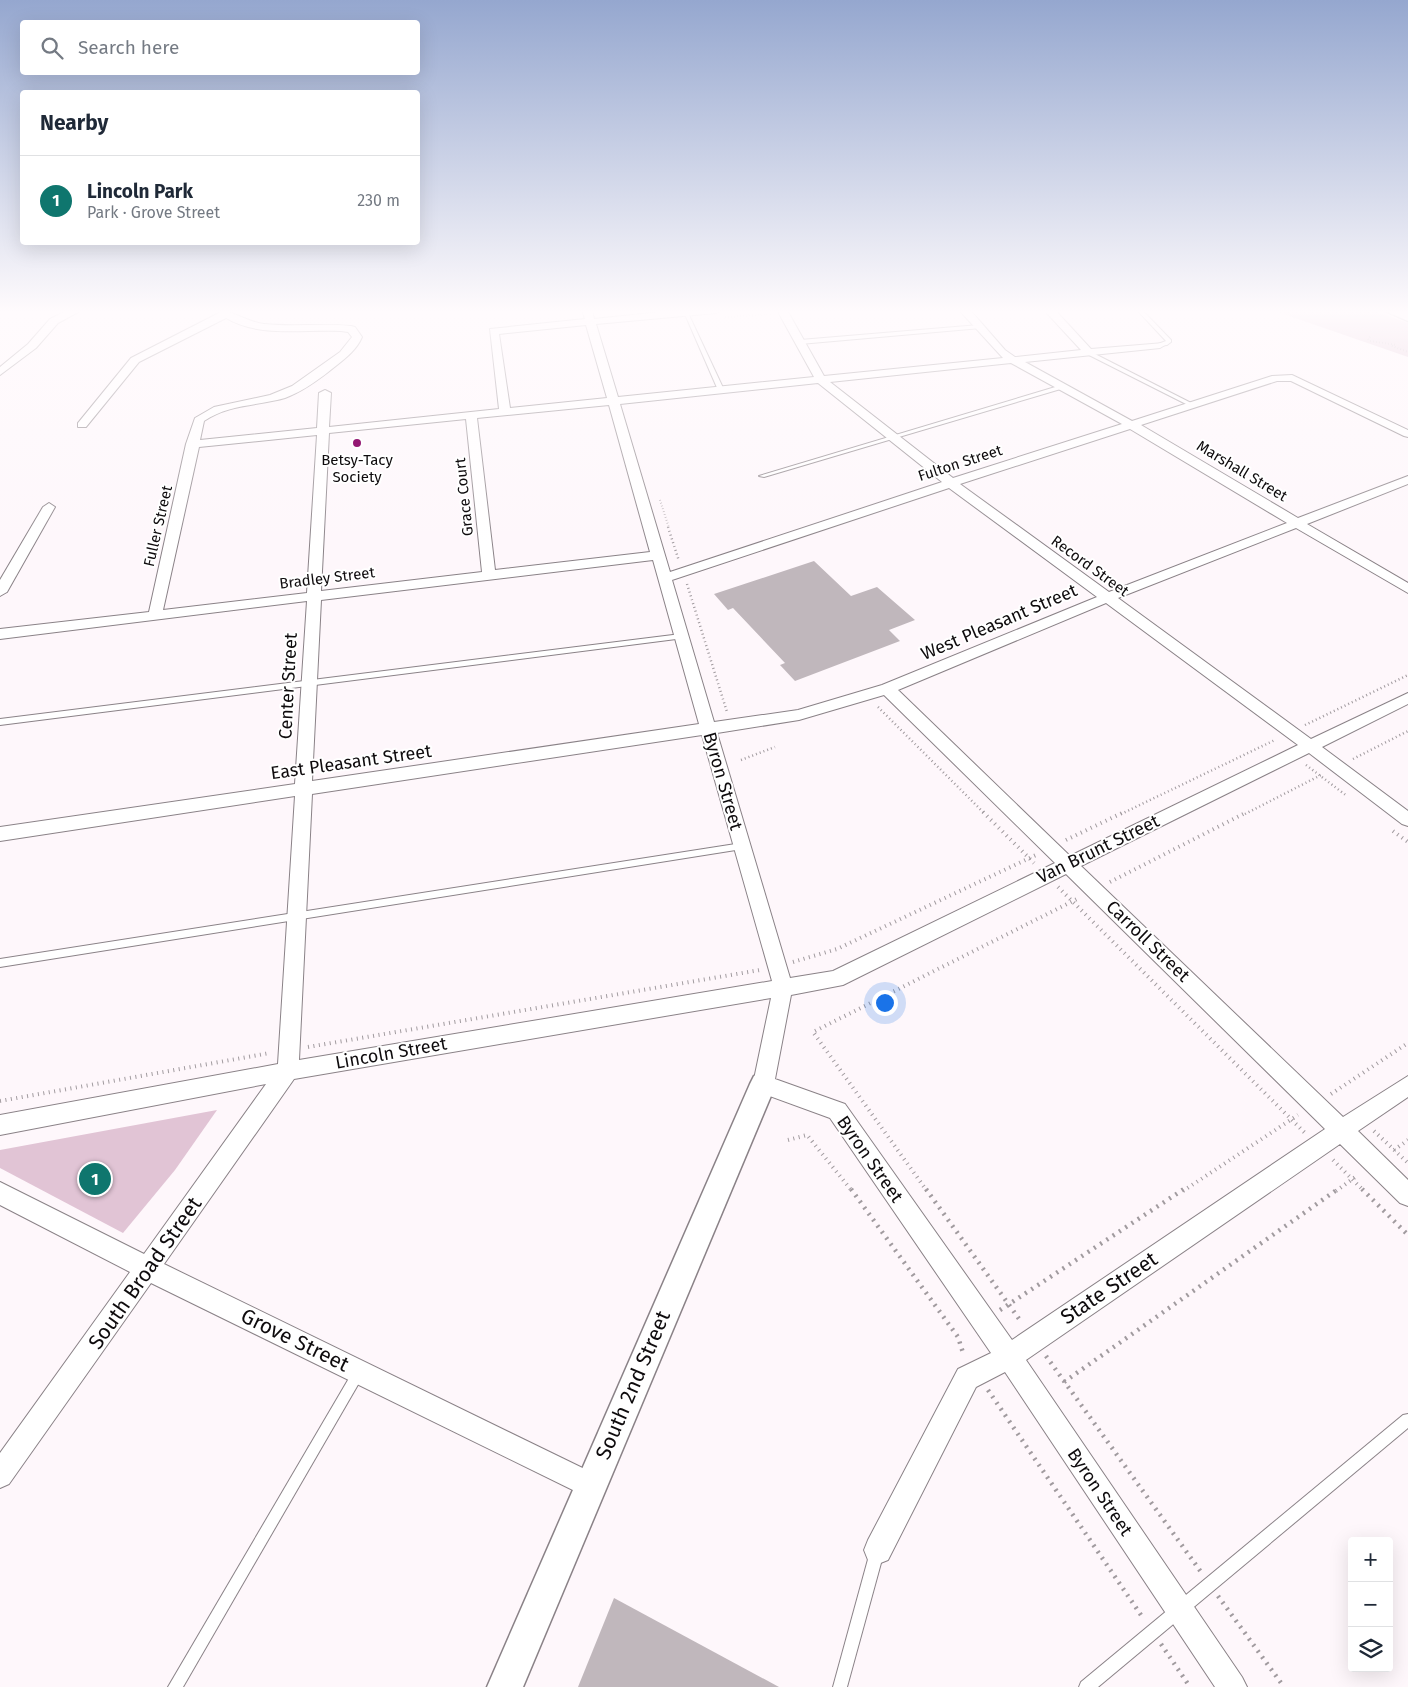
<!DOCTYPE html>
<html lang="en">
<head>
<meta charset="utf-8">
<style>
  body { margin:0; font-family:"Fira Sans",sans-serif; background:#f6f6f7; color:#1f2937 }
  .controls { position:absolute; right:15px; bottom:15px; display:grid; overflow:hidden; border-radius:5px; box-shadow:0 5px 20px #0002 }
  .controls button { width:45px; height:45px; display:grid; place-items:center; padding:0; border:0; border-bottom:1px solid #e0e1e3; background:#fff; color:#1f2937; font:25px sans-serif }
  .you { position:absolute; left:884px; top:1002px; width:18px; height:18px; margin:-12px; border:4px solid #fff; border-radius:50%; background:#1a73e8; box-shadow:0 0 0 8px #1a73e833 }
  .badge { display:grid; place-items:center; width:32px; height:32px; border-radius:50%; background:#0f766e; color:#fff; font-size:16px; font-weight:700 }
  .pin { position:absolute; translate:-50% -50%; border:2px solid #fff; box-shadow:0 1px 5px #0006 }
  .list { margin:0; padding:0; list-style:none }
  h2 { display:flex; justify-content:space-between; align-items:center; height:65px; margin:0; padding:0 20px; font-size:21px }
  h2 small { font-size:16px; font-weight:400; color:#747a83 }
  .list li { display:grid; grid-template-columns:32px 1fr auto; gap:15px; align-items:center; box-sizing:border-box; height:90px; padding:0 20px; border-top:1px solid #e0e1e3 }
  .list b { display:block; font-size:19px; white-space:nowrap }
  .list p { margin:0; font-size:16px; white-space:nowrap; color:#747a83 }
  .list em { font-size:16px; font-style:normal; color:#747a83 }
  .icon { flex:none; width:28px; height:28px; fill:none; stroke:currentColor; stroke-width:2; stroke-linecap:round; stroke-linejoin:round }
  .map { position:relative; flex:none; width:1408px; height:1687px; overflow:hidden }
  .search { position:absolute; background:#fff; box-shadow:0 5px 20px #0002; left:20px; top:20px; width:400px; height:55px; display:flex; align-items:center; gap:12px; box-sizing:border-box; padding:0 18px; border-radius:5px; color:#747a83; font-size:19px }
  .panel { position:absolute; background:#fff; box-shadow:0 5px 20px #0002; left:20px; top:90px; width:400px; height:155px; border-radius:5px }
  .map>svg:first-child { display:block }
  .green { fill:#e1c4d5 }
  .building { fill:#c0b7bc }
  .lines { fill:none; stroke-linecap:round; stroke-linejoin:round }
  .service-casing { stroke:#8a8287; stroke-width:2 }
  .minor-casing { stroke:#8a8287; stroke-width:2 }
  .tertiary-casing { stroke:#8a8287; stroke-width:3 }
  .path-far3 { stroke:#a19b9f; stroke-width:2; stroke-dasharray:0.5 2.5; stroke-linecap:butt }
  .path-far2 { stroke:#a19b9f; stroke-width:2.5; stroke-dasharray:1 3; stroke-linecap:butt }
  .path-far1 { stroke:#a19b9f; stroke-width:4; stroke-dasharray:1 4.5; stroke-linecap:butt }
  .path { stroke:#a19b9f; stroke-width:4.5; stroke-dasharray:2 5.5; stroke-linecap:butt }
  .service { fill:#fff; fill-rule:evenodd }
  .minor { fill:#fff; fill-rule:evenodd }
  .tertiary { fill:#fff; fill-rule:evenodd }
  .poi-dot { fill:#941873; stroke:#fff; stroke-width:2 }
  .labels { text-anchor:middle; stroke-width:4; stroke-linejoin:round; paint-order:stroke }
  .far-poi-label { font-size:15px; fill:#0e0b0d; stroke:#fff }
  .far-street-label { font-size:15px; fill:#0e0b0d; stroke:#fff }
  .street-label { font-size:18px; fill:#0e0b0d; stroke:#fff }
  .near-street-label { font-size:21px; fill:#0e0b0d; stroke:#fff }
</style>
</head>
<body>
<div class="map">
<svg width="1408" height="1687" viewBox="0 0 1408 1687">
  <rect width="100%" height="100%" fill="#fef7fb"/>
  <g class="green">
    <polygon points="1272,310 1372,310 1408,323 1408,357"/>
    <polygon points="217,1110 175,1170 123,1233 0,1168 0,1150"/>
  </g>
  <g class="building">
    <polygon points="814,561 851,596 877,587 915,620 889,630 900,641 795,681 780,665 785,663 733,608 728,610 714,594"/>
    <polygon points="614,1598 779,1687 578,1687"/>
  </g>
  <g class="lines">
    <g class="service-casing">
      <g id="service">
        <polygon points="1137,310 1142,310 1171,340 1171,342 1167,345 1158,346 1158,344 1166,341"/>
        <polygon points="684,312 688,313 724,390 723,391 718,390"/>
        <polygon points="979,325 981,326 981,328 800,344 797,342 800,340"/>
        <polygon points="1087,352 1091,352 1197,406 1192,407 1087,354"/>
        <polygon points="1062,385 1064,386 1064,388 764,477 759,476"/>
        <polygon points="681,634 685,636 684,638 0,725 0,719"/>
        <polygon points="742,843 745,844 746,846 745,848 742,849 0,967 0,959"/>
        <polygon points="359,1366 363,1368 365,1372 363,1376 183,1687 168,1687 355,1368"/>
        <polygon points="1408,1414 1408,1428 1098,1687 1079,1687 1081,1682 1403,1415"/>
        <polygon points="877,1545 882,1547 884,1552 847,1687 833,1687 870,1552 872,1547"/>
      </g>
    </g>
    <g class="minor-casing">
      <g id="minor">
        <polygon points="68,310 82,310 58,323 36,348 0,375 0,367 28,344 50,319"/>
        <path d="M215 310C233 310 246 322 264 324 293 327 322 323 351 326L355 327 362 337C357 349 347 357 337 365 321 378 304 391 285 398 257 406 229 404 204 421L200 440 317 428 319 393 325 390 331 393 329 427 499 409 490 329 585 319 582 310H592L594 319 680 310H721L716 313 596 324 618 397 814 377 777 310H787L824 376 1003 358 959 310H970L1005 350 1015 357 1081 350 1044 310H1055L1091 349 1164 343 1165 345 1160 348 1025 362 1132 421 1272 376 1292 375 1408 430V437L1404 436 1291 381H1277L1141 425 1298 518 1408 476V484L1307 524 1408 583V593L1296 528 1118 598 1311 739 1408 693V704L1322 747 1408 811V826L1402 824 1309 753 1081 866 1343 1117 1408 1076V1097L1358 1131 1408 1180V1206L1400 1203 1340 1144 1026 1360 1242 1677 1247 1687H1215L1005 1372 976 1387 888 1560 878 1564 868 1560 864 1550 868 1540 958 1369 991 1353 830 1118 756 1091 753 1084 771 998 294 1079 164 1264 599 1476 603 1485 599 1494 590 1498 581 1494 151 1283 9 1484 0 1488V1453L130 1272 0 1205V1182L144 1254 266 1084 0 1135V1115L278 1064 295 796 0 841V827L295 784 307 601 0 639V629L149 612 186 444 195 418 214 407 270 395 292 386 340 352 352 337 348 332 341 331C304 329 259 338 226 318L139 362 86 427H78V423L131 358 219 313ZM586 325 607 398 510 408 499 334ZM1011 363 1122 424 953 478 830 382ZM818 383 942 482 670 572 620 404ZM609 405 650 552 495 570 477 418ZM466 419 482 572 321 591 329 433ZM1130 429 1287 523 1109 592 960 484ZM317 435 307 593 163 610 199 447ZM949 488 1097 597 882 685 798 710 714 722 672 580ZM653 560 699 724 312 781 321 600ZM1106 603 1298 745 1070 856 898 690ZM884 695 1055 863 833 971 790 978 717 733 799 720ZM702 735 772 981 299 1060 312 794ZM1066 874 1325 1129 1012 1340 845 1104 775 1079 791 995 843 985Z"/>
        <polygon points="49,503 55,507 7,592 0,596 0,580 43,507"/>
      </g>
    </g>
    <g class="tertiary-casing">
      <g id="tertiary">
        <polygon points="1383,310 1401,310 1408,313 1408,321"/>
        <polygon points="763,1072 772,1076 776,1084 523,1687 487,1687 750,1084 754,1076"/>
      </g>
    </g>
    <g class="path-far3">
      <polyline points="797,312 809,310"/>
      <polyline points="725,317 771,314"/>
      <polyline points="1370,337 1368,339 1370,341 1397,345"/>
      <polyline points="1392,346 1408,352"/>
      <polyline points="660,500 669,528"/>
    </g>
    <g class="path-far2">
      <polyline points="668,527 679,561"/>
      <polyline points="687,584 727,712"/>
      <polyline points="878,707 985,814"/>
      <polyline points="1305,725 1408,675"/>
      <polyline points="1353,759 1408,731"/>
      <polyline points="741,760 775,747"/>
      <polyline points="1306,765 1347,796"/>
      <polyline points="1121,814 1275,740"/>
      <polyline points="1245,814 1323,774"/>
    </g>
    <g class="path-far1">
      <polyline points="983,812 1034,863"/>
      <polyline points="1393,831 1408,842"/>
      <polyline points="1066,840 1124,812"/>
      <polyline points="1110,882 1247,812"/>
      <polyline points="1058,887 1305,1133"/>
      <polyline points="793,962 837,949 1036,855"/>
      <polyline points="308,1047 760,970"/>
      <polyline points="1331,1094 1408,1043"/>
      <polyline points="0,1101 270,1053"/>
      <polyline points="1374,1131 1408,1163"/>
      <polyline points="788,1140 807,1135 852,1191"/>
      <polyline points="1394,1150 1408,1140"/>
      <polyline points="1333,1160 1364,1191"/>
      <polyline points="927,1191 813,1032 1077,899"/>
      <polyline points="1183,1191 1298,1115"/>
      <polyline points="1336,1191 1358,1175"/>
    </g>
    <g class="path">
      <polyline points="851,1189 958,1337 964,1356"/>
      <polyline points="926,1189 1022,1323"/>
      <polyline points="1362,1189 1408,1235"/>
      <polyline points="1000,1310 1184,1189"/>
      <polyline points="1046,1356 1201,1572"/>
      <polyline points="1064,1382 1338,1189"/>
      <polyline points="988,1390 1143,1618"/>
      <polyline points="1218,1596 1284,1687"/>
      <polyline points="1161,1644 1190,1687"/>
    </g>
    <use href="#service" class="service"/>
    <use href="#minor" class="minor"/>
    <use href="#tertiary" class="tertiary"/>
  </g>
  <linearGradient id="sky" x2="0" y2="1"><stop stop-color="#95a7cf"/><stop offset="0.57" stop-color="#fffbfd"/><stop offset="1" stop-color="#fffbfd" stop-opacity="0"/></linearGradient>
  <rect width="1408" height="547" fill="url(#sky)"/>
  <circle class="poi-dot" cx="357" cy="443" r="5"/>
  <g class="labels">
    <g class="far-poi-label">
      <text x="357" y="465">Betsy-Tacy<tspan x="357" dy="17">Society</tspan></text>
    </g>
    <g class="far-street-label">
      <text transform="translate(960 463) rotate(-18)" y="5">Fulton Street</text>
      <text transform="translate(1242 471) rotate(31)" y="5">Marshall Street</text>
      <text transform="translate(464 497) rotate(-96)" y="5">Grace Court</text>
      <text transform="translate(158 526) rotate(-77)" y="5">Fuller Street</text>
      <text transform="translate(1090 566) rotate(36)" y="5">Record Street</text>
      <text transform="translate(327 578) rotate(-7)" y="5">Bradley Street</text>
    </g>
    <g class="street-label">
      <text transform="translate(999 622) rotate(-23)" y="6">West Pleasant Street</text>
      <text transform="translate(288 686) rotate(-87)" y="6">Center Street</text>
      <text transform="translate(351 762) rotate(-8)" y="6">East Pleasant Street</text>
      <text transform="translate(723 781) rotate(74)" y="6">Byron Street</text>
      <text transform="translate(1098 849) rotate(-26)" y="6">Van Brunt Street</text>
      <text transform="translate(1148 941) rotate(44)" y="6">Carroll Street</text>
      <text transform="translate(391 1053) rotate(-10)" y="6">Lincoln Street</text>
      <text transform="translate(870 1159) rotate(55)" y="6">Byron Street</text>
      <text transform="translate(1100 1492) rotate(56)" y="6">Byron Street</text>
    </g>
    <g class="near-street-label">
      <text transform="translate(145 1273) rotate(-55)" y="7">South Broad Street</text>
      <text transform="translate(1109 1288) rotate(-34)" y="7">State Street</text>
      <text transform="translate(295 1340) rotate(26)" y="7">Grove Street</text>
      <text transform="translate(633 1385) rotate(-67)" y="7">South 2nd Street</text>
    </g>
  </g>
</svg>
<div class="controls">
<button>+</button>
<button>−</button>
<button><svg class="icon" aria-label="layers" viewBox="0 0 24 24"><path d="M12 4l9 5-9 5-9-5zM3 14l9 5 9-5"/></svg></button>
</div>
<div class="you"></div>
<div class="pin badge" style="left:95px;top:1179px">1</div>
<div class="search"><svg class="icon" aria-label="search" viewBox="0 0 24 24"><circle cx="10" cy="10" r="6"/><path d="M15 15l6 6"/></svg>Search here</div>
<section class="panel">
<h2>Nearby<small></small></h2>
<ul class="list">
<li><span class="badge">1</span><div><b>Lincoln Park</b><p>Park · Grove Street</p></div><em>230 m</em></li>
</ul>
</section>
</div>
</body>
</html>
